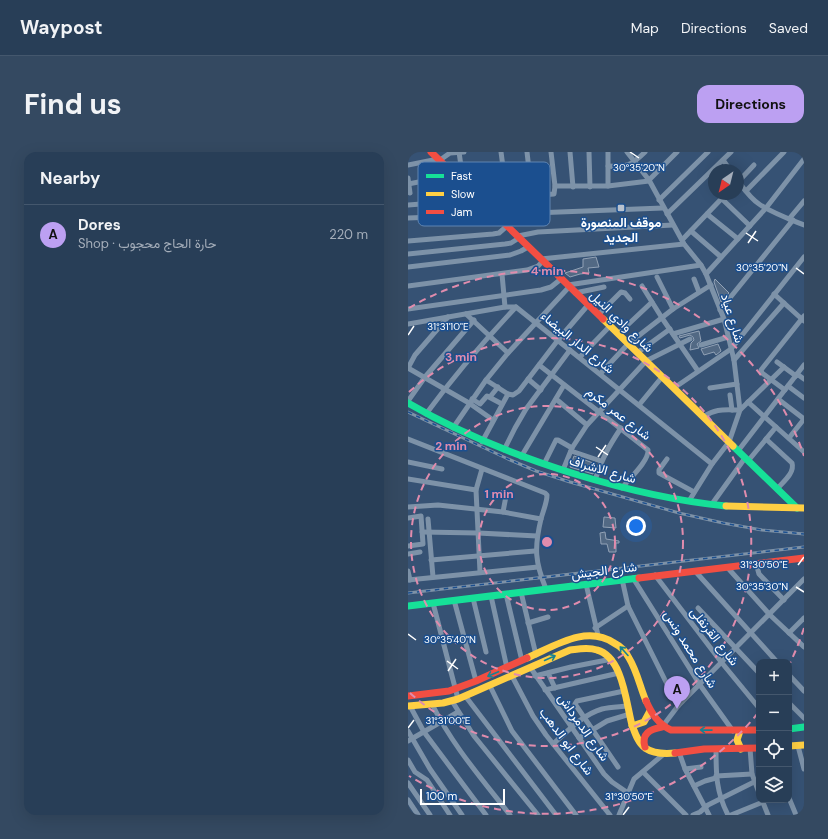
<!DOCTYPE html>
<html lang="en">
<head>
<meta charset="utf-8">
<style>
  body { margin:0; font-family:"DM Sans",Vazirmatn,sans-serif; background:#344961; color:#f1f3f6 }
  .controls { position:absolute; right:12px; bottom:12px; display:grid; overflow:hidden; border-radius:8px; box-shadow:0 4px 16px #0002 }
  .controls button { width:36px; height:36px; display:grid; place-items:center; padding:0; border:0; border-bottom:1px solid #44576d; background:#283e57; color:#f1f3f6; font:20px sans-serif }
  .compass { position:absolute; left:300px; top:12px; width:36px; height:36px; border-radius:50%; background:#283e57; box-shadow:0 4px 16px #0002; rotate:215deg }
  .scale { position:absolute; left:12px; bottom:10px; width:85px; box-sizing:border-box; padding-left:4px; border:2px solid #fff; border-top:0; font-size:11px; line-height:14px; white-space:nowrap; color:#fff; -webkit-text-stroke:3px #1b4f8f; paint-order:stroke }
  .you { position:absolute; left:228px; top:374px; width:14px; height:14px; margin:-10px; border:3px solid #fff; border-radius:50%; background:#1a73e8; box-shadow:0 0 0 6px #1a73e833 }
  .badge { display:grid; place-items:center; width:26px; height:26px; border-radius:50%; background:#bca0f2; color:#111; font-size:13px; font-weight:700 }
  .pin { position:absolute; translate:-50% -33px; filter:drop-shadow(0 1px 2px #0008) }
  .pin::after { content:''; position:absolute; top:21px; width:14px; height:12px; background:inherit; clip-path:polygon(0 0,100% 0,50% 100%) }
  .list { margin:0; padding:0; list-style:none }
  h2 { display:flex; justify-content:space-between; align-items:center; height:52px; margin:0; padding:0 16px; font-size:17px }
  h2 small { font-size:13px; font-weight:400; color:#a5aeba }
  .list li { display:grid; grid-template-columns:26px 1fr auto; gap:12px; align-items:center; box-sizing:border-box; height:60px; padding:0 16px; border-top:1px solid #44576d }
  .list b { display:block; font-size:15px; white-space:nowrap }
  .list p { margin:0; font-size:13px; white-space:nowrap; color:#a5aeba }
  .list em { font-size:13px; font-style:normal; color:#a5aeba }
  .icon { flex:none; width:22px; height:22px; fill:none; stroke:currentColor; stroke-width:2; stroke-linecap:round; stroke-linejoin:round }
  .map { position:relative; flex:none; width:396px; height:663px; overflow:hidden; border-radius:12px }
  header { display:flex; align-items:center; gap:24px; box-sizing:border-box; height:56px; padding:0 20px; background:#283e57; border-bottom:1px solid #44576d }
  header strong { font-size:19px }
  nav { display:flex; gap:22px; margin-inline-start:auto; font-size:14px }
  .intro { display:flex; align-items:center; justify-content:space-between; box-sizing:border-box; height:96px; padding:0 24px }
  h1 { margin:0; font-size:28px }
  .button { padding:10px 18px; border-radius:12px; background:#bca0f2; color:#111; font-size:14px; font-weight:700 }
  main { display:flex; gap:24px; padding:0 24px }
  aside { flex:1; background:#283e57; border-radius:12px; box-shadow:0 4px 16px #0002 }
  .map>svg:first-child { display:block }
  .building { fill:#526984; stroke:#92a2b6 }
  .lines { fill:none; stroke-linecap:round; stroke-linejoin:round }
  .street { stroke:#7d92a8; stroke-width:5 }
  .fast { stroke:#16e098; stroke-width:7 }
  .slow { stroke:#ffcf43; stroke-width:7 }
  .jam { stroke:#f24e42; stroke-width:7 }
  .rail-casing { stroke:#7e92a7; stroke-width:3 }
  .rail { stroke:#1b4f8f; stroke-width:1.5; stroke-dasharray:4.5; stroke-linecap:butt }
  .oneway { stroke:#198292 }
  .ticks { fill:none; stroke:#fff; stroke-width:1.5 }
  .ring { fill:none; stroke:#e08cad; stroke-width:2; stroke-dasharray:7 5 }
  .poi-dot { fill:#b9c2ce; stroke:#1b4f8f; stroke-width:1.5 }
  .labels { text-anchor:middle; stroke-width:3; stroke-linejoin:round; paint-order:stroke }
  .poi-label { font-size:13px; font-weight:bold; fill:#fff; stroke:#1b4f8f }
  .street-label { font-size:13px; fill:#fff; stroke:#1b4f8f }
  .key { fill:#1b4f8f; stroke:#5f84b1; stroke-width:1 }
  .key-label { font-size:11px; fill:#fff }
  .ticks-label { font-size:10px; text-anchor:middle; fill:#fff; stroke:#1b4f8f; stroke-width:3; stroke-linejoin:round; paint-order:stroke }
  .centre { fill:#e08cad; stroke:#1b4f8f; stroke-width:2 }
  .ring-label { font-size:12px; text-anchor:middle; font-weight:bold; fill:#e08cad; stroke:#1b4f8f; stroke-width:3; stroke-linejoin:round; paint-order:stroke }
</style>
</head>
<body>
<header>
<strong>Waypost</strong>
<nav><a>Map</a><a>Directions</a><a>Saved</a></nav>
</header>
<div class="intro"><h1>Find us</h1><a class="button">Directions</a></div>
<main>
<aside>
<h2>Nearby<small></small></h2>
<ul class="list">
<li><span class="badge">A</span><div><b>Dores</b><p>Shop · حارة الحاج محجوب</p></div><em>220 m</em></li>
</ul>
</aside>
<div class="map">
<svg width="396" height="663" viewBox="0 0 396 663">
  <rect width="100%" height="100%" fill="#365274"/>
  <g class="building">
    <polygon points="188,105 191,115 180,116 181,121 172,122 162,125 157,121 175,115 175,107"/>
    <polygon points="307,127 321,141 313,150 306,130"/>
    <polygon points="291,179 293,189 289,192 291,196 282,198 283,191 286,188 285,185 282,183 272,186 271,184"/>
    <polygon points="310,192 313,199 308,203 306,200 296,203 293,197"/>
    <polygon points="166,304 185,311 186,317 185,322 162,315"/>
    <polygon points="196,365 207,366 208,376 195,375"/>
    <polygon points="197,380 198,387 211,389 211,391 208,391 208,400 201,400 199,392 193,392 192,381"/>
  </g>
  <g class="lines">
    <g class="street">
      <polyline points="51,0 54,21"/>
      <polyline points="93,0 99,45"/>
      <polyline points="119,0 124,44"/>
      <polyline points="162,0 165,35"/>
      <polyline points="181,0 182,35"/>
      <polyline points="219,0 241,28 276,92 293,113 298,122 316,167 326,208 332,258 321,290 304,312 281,349"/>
      <polyline points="32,8 42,1 56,0"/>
      <polyline points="315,8 322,18"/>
      <polyline points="0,13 30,7"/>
      <path d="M200 14C218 16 224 13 237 0"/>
      <polyline points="0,26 2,41"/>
      <polyline points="241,28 269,0"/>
      <path d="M330 29C336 37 342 46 351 52 364 61 381 67 396 73"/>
      <polyline points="330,30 346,13"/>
      <polyline points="0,32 46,23 80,14"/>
      <polyline points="147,34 200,34 241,29"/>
      <polyline points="200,34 200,0"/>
      <polyline points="338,39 376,0"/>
      <polyline points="314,47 342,74"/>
      <polyline points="251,48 300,0"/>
      <polyline points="0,53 146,42 147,34 143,0"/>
      <polyline points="259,62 323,0"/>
      <polyline points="299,62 330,87"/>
      <polyline points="0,66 255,56"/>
      <polyline points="381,67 396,49"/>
      <polyline points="283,79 313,105"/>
      <polyline points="110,84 130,80 265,73"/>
      <polyline points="274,88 318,42"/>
      <polyline points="0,89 85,82 91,81 99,74"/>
      <polyline points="0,102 97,92 103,91 111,86"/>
      <polyline points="133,107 276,92"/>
      <polyline points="0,115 102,103 113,99 120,95"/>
      <polyline points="94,122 97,155"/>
      <polyline points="298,122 358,56 396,7"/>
      <polyline points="249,125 265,157"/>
      <polyline points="286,127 291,140"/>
      <polyline points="160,133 293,113"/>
      <polyline points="0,134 119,118 130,114 135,109"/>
      <polyline points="234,134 254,166 290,219"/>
      <polyline points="167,141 196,135"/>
      <polyline points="366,142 396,169"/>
      <polyline points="0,157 133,138 143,135 153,127"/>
      <polyline points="312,158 385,68"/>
      <polyline points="58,162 100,201"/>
      <polyline points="190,163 213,140 217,141 222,147"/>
      <polyline points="0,172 97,155 108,155 304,312"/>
      <polyline points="210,182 244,150"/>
      <polyline points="265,182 316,167"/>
      <polyline points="293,193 320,185"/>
      <polyline points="229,201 262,177"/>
      <polyline points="172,205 202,174"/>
      <polyline points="326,208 376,151"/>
      <polyline points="369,210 388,224"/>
      <path d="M131 213 240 298C241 309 221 327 214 336"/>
      <polyline points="0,216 61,251 85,268"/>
      <polyline points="0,216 7,203 40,165"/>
      <polyline points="192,222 220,192 265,157 303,133"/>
      <polyline points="389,222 396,227"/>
      <polyline points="120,227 133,238"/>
      <polyline points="78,228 100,242"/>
      <polyline points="380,234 396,246"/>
      <polyline points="266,236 323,197 396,105"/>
      <polyline points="302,236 329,232"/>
      <polyline points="377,238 354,221 353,218 396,164"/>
      <polyline points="322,243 324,258"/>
      <polyline points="82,245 90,235"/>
      <polyline points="64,247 72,252 79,244 94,252"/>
      <polyline points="148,247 179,273"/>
      <polyline points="370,247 396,267"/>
      <polyline points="0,249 17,225 66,168"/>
      <polyline points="340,250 396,300"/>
      <polyline points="231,253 254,225"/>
      <path d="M18 262C46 224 76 189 108 155"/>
      <path d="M295 265C308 256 317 258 332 258L376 215"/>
      <polyline points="45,276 78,228 100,201 161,135"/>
      <polyline points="381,286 396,267"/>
      <path d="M0 287 137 341 139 343C139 351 135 359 133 367 126 396 127 410 138 437"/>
      <path d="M358 287 384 311C387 321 375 330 369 337"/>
      <polyline points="74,290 100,242 105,243 111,239 150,188 180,153"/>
      <polyline points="96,298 107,276 118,257 162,198"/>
      <polyline points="163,299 193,309"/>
      <polyline points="330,299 396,213"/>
      <polyline points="113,305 156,233"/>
      <polyline points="259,307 251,318 251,321 286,340"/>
      <polyline points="340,309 368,275"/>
      <polyline points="0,310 34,317"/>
      <polyline points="136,312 148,288 150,288 164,296"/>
      <polyline points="155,318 164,296 179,273 238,209 282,187"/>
      <polyline points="0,327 68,338"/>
      <path d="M187 328C193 308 201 294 213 276"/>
      <polyline points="304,352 337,306"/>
      <polyline points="0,355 30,353 95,360 133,367"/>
      <polyline points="95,360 98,344"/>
      <polyline points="0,366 13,364 15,392 0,394"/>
      <polyline points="20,367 25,425"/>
      <polyline points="14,380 70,381 129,384"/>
      <polyline points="0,402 12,400"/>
      <polyline points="23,408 127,399"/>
      <polyline points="348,411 351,422 376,448"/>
      <polyline points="319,415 362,463 396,495"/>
      <polyline points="0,419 2,428"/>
      <polyline points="287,419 369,510"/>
      <polyline points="72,420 68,338 74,317"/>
      <polyline points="247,423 314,511 351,556"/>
      <polyline points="225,426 292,533 325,579"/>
      <polyline points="214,427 220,454 270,554"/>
      <polyline points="0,428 130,415"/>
      <polyline points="178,432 190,483"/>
      <polyline points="113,440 128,503"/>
      <polyline points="98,442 114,509"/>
      <polyline points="83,444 99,516"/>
      <polyline points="65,446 78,500"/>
      <polyline points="46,448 68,529"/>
      <polyline points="25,451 50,547"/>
      <polyline points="290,456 351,521"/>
      <polyline points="120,471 140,465"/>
      <polyline points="187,476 220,454"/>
      <polyline points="381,481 396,466"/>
      <polyline points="122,515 196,622 204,630 220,641"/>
      <polyline points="140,521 147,536"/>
      <polyline points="381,523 396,539"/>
      <polyline points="104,524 125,564 138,583 202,663"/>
      <polyline points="127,524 163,515 204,507"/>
      <polyline points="82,534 104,579 168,663"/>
      <polyline points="137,538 211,521"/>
      <polyline points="58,545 148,663"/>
      <polyline points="44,549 66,584 130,663"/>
      <polyline points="381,551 396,566"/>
      <path d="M24 552C44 593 74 627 102 663"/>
      <polyline points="2,554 16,580 78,663"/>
      <polyline points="254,575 270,554 396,427"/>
      <polyline points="0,579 22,617 54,663"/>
      <polyline points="171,586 199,569 222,562"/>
      <polyline points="0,589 50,560"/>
      <path d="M145 592C160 579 174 563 194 557 202 555 211 555 220 554"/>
      <polyline points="390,594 396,617"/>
      <polyline points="342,596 344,622 351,641"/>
      <path d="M308 597C308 622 308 640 320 663"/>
      <polyline points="271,600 277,617 301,663"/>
      <polyline points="0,608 7,620 19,628 42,663"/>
      <polyline points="210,615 167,552 169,549 216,539"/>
      <polyline points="277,617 293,615"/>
      <polyline points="235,620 278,663"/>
      <polyline points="308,624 344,622"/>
      <polyline points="0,631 22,663"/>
      <polyline points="286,634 297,629 308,626"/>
      <polyline points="381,646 388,663"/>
      <polyline points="0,648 10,663"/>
      <polyline points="354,648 360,663"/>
      <polyline points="211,663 226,627 257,601"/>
      <polyline points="285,663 292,660 300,653 346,630"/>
      <polyline points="323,663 355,650"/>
    </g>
    <g class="fast">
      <path d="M0 251C53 282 109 304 167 322 216 337 266 349 318 354"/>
      <polyline points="325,294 389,356"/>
      <polyline points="0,454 231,426"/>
      <polyline points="381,577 396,575"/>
    </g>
    <g class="slow">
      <polyline points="195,167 325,294"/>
      <polyline points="318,354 396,356"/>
      <path d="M119 506C145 495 178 472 206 491 212 494 218 500 221 506 229 519 232 535 238 549"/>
      <path d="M0 554 35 551 50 547 162 498C171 497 180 495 189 498 215 505 218 551 224 573 227 581 230 591 237 596 246 602 257 602 267 601"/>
      <polyline points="224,574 236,570 242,559"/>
      <polyline points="332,579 329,588 333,597"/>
      <polyline points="381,594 396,593"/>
    </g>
    <g class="jam">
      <polyline points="23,0 195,167"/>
      <polyline points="231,426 396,406"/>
      <polyline points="0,544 41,539 68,529 119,506"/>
      <path d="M238 549C244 562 250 572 263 578H351"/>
      <path d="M237 595C233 582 242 577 254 575"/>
      <polyline points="267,601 296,597 351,596"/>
    </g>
    <g class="rail-casing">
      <g id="rail">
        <polyline points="0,260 100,307 128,319 162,330 271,361 315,371 354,378 396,382"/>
        <polyline points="0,441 396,395"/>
      </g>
    </g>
    <use href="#rail" class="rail"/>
  </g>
  <defs><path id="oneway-shaft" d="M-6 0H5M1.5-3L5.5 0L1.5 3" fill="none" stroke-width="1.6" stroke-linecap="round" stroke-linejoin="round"/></defs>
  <g class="oneway">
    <use href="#oneway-shaft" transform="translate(216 499) rotate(-132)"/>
    <use href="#oneway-shaft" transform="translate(142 506) rotate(-24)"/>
    <use href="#oneway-shaft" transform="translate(85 522) rotate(157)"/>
    <use href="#oneway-shaft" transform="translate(298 578) rotate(-179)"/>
  </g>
  <path class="ticks" d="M222 0 231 6M338 81 350 89M340 91 348 79M388 116 396 122M0 183 6 174M188 295 200 303M190 305 198 293M390 413 396 405M388 435 396 440M0 482 8 488M39 509 50 517M40 519 48 507M0 576 6 568M215 663 221 655"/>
  <g class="ring">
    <circle cx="139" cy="390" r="68"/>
    <circle cx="139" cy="390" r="136"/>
    <path d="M1 240A204 204 0 1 1 1 540"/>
    <path d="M396 476A271 271 0 0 1 382 511M350 561A271 271 0 0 1 1 624M1 156A271 271 0 0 1 396 304"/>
  </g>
  <rect class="poi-dot" x="209" y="52" width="8" height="8" rx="2"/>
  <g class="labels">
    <g class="poi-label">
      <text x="213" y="75">موقف المنصورة<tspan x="213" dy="15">الجديد</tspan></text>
    </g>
    <g class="street-label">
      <text transform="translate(325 166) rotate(73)" y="5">شارع عياد</text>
      <text transform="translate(214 169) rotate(44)" y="5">شارع وادي النيل</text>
      <text transform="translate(170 190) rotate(39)" y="5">شارع الدار البيضاء</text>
      <text transform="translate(211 261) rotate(38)" y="5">شارع عمر مكرم</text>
      <text transform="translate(195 317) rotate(16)" y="5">شارع الاشراف</text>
      <text transform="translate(196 418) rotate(-7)" y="5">شارع الجيش</text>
      <text transform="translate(307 484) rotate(52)" y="5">شارع القرنفلى</text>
      <text transform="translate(283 497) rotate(58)" y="5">شارع محمد ونس</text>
      <text transform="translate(176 575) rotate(55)" y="5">شارع الدمرداش</text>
      <text transform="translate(159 589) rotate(53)" y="5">شارع ابو الدهب</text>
    </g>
  </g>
  <rect x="10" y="10" width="132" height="64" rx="6" class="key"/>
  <rect x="18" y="22" width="18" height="4" fill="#16e098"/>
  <rect x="18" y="40" width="18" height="4" fill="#ffcf43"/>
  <rect x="18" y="58" width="18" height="4" fill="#f24e42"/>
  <g class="key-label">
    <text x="43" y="28">Fast</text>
    <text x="43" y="46">Slow</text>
    <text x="43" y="64">Jam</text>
  </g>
  <g class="ticks-label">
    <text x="231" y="19">30°35'20"N</text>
    <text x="354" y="119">30°35'20"N</text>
    <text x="40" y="178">31°31'10"E</text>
    <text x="356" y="416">31°30'50"E</text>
    <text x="354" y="438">30°35'30"N</text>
    <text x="42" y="491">30°35'40"N</text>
    <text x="40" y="572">31°31'00"E</text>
    <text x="221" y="648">31°30'50"E</text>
  </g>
  <circle cx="139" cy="390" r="6" class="centre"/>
  <g class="ring-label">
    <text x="139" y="123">4 min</text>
    <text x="53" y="209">3 min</text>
    <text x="43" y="298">2 min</text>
    <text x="91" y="346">1 min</text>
  </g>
</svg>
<div class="controls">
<button>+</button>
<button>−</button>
<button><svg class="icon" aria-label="locate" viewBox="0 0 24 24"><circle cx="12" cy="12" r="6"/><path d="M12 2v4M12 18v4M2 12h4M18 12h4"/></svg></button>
<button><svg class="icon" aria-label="layers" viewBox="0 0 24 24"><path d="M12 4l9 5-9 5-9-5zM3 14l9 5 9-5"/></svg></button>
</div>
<svg class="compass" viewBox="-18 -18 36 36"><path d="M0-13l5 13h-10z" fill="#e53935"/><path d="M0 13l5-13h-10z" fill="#a5aeba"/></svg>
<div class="scale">100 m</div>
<div class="you"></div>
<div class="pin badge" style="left:269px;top:557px">A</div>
</div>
</main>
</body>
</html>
